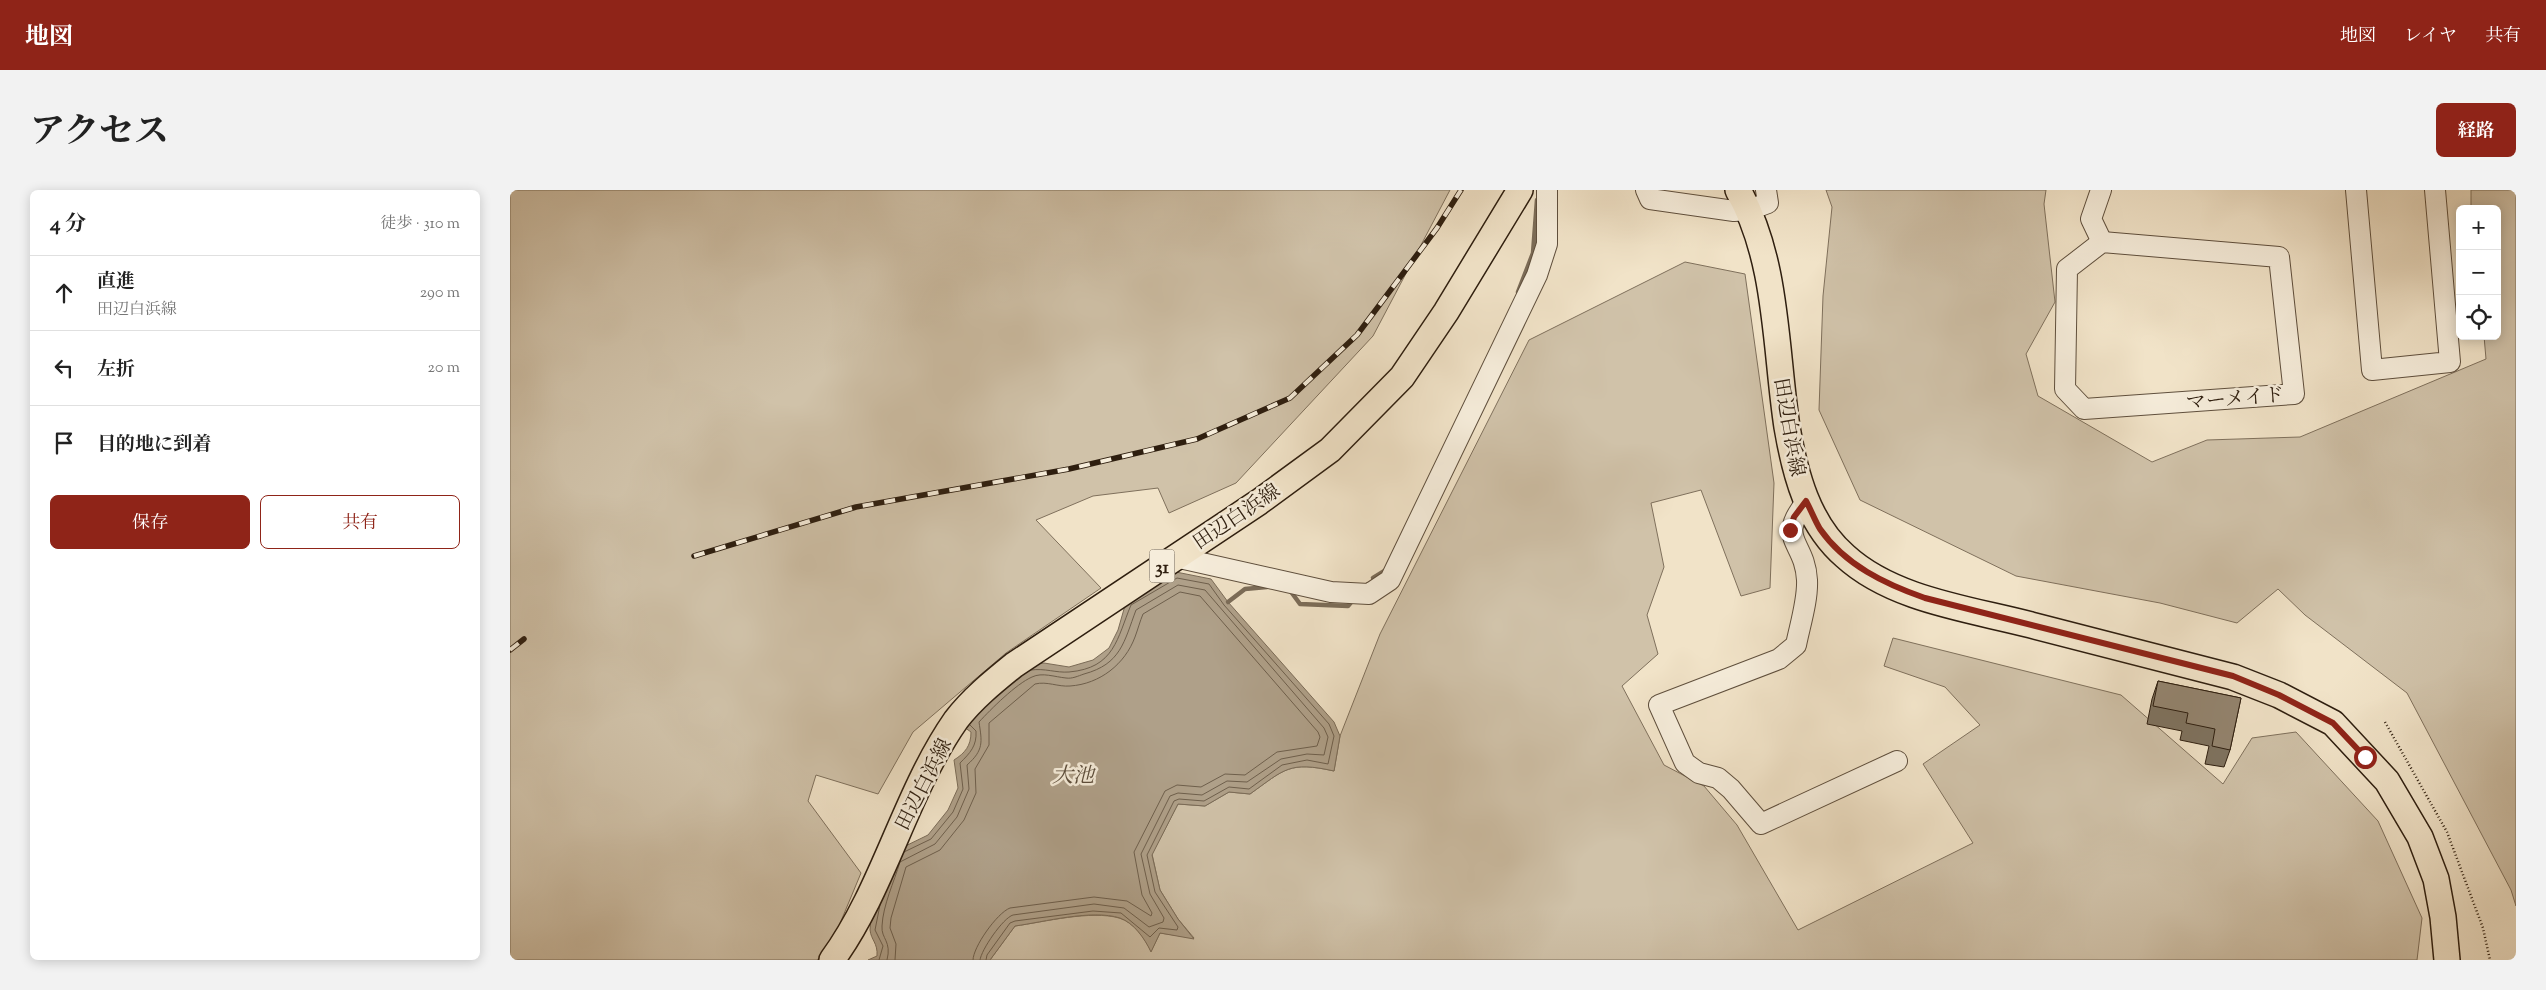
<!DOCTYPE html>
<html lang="ja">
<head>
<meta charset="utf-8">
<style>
  body { margin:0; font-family:"Sorts Mill Goudy","Noto Serif JP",serif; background:#f2f2f2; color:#222 }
  .controls { position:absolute; right:15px; top:15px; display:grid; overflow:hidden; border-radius:8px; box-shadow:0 2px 12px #0003 }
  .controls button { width:45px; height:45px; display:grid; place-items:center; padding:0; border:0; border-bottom:1px solid #e0e0e0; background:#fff; color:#222; font:25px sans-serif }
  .stop { position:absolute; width:15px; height:15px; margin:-11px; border:4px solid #8f2418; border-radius:50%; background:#fff }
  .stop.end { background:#8f2418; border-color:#fff; box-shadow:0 1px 5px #0008 }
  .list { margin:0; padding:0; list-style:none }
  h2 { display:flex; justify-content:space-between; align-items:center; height:65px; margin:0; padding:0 20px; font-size:21px }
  h2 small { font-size:16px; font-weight:400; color:#767676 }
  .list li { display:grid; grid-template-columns:32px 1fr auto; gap:15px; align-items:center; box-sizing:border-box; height:75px; padding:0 20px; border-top:1px solid #e0e0e0 }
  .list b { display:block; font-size:19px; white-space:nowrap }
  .list p { margin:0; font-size:16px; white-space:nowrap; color:#767676 }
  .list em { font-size:16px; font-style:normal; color:#767676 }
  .actions { display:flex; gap:10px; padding:15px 20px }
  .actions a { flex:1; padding:11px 0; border:1px solid #8f2418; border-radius:8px; text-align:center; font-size:18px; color:#8f2418 }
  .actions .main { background:#8f2418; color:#fff }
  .icon { flex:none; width:28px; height:28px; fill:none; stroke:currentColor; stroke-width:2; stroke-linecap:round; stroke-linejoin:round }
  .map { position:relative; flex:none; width:2006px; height:770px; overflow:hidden; border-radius:8px }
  header { display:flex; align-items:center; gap:30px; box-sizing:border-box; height:70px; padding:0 25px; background:#8f2418; color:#fff }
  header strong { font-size:24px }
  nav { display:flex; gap:28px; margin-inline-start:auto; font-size:18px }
  .intro { display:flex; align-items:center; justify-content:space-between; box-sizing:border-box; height:120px; padding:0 30px }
  h1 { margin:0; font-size:35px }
  .button { padding:12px 22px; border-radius:8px; background:#8f2418; color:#fff; font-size:18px; font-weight:700 }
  main { display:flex; gap:30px; padding:0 30px }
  aside { flex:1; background:#fff; border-radius:8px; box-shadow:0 2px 12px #0003 }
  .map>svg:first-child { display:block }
  .green { fill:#d0c2a9; stroke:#7f705c }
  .water { fill:#afa089; stroke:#7b6c58 }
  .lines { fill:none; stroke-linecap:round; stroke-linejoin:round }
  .shore { stroke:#6e5f4c; stroke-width:1 }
  .stream { stroke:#7b6c58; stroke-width:4.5 }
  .minor-casing { stroke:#5f4f3d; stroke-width:22 }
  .major-casing { stroke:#2e1e0f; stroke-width:28 }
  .path { stroke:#2e1e0f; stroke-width:2.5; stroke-dasharray:1 2.5; stroke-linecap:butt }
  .minor { stroke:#f6eddb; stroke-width:20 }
  .major { stroke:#f1e3c8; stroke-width:25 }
  .rail-casing { stroke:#2e1e0f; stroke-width:5.5 }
  .rail { stroke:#f6eddb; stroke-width:4; stroke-dasharray:11; stroke-linecap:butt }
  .wall { fill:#7e725f; stroke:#2e1e0f }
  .building { fill:#93846f; stroke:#2e1e0f }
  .route { stroke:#8f2418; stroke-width:6 }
  .labels { text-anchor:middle; stroke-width:5; stroke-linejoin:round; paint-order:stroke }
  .shield { fill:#f6eddb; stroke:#6a5c4c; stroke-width:1 }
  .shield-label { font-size:19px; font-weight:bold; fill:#2e1e0f }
  .street-label { font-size:20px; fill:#2e1e0f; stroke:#f6eddb }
  .water-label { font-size:21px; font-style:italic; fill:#5b4c3a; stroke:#f6eddb }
</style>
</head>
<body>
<header>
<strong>地図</strong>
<nav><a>地図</a><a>レイヤ</a><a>共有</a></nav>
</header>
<div class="intro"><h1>アクセス</h1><a class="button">経路</a></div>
<main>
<aside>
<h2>4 分<small>徒歩 · 310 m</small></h2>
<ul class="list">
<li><svg class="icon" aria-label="ahead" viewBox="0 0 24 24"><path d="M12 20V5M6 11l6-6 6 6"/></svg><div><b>直進</b><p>田辺白浜線</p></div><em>290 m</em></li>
<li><svg class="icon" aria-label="left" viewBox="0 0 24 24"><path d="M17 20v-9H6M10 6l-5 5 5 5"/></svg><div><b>左折</b></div><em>20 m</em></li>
<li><svg class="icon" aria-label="arrive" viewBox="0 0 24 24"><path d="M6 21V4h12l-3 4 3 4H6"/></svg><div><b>目的地に到着</b></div></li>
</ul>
<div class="actions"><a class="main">保存</a><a>共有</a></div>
</aside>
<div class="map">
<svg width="2006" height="770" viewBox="0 0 2006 770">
  <rect width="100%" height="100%" fill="#f1e3c8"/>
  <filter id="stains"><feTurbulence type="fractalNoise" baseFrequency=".004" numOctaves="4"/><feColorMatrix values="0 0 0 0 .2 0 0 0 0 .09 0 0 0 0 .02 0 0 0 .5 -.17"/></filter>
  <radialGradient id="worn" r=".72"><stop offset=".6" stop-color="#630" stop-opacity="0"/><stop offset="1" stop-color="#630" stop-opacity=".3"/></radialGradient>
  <g class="green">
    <polygon points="0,0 940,0 863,146 726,293 659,323 648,298 583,306 526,330 591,398 496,463 403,542 368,604 306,585 298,611 351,683 321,755 307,770 0,770"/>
    <polygon points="1316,0 1536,0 1534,14 1545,112 1516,164 1528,206 1642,272 1697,250 1790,247 1976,169 1974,146 1987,146 1987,19 1961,19 1961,0 2006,0 2006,716 2001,700 1897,503 1795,425 1768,399 1727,433 1650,413 1506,386 1350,310 1309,220 1313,106 1322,17"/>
    <path d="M1175 72 1235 84 1264 293 1260 398 1231 406 1191 300 1141 313 1154 377 1137 425 1148 464 1112 496 1154 575 1194 596 1227 635 1288 740 1463 653 1413 574 1470 535 1435 497 1374 476 1383 448 1611 505 1713 594 1742 548 1786 542 1868 631 1912 728 1907 770H480L505 736C534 732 581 720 609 728 624 732 635 749 641 761L650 743 684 748 668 729 650 700 642 664 668 614 695 616 719 602 740 604C775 579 779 571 824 581L830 546 870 444 1019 150Z"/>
  </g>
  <path class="water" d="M666 382 701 389 718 412 824 532 830 546 824 581C779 571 775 579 740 604L719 602 695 616 668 614 642 665 650 700 668 729 684 749 650 743 641 762C635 749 624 733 610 728 582 719 534 732 505 736L480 770H358L367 766C368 753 361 750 360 740 360 715 374 686 381 663L418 645 438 620 448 598 444 570C455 563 461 556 461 542L451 535 517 476 534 473 559 477 583 470 599 458 608 440 616 412Z"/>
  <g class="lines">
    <g class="shore">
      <path d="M394 662 421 649 443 622 453 599 450 573C460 563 467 556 466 541L460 535"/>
      <polyline points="369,770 373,756 365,740 370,715"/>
      <path d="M377 770C382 751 371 749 372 736 373 715 384 692 390 672L425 654 447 627 459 599 457 575C474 560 472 552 469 532 481 519 506 494 522 487 532 482 545 487 556 488 562 489 568 486 574 484 611 474 614 452 626 420L668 395 695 400 814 538 818 547 814 565 797 564 771 569 737 592 717 591 692 605 668 603 660 606 631 664 640 704 654 728 653 732 639 737 614 718 584 714 503 725C493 728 471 760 470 770"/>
      <path d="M385 770 386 754 380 738 381 728 396 677 430 660 454 630 466 603 465 579 479 555V533L525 494C537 491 548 497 560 496 590 494 615 474 625 447 628 439 630 431 633 424L670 402 690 406 808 542 810 547 807 556 767 562 735 585 715 584 691 597 667 595 655 601 624 662 632 705 642 723 641 726 617 711 584 707 500 718C487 723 463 757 463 770"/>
      <path d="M476 770 477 765 500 733 505 731 583 721 611 723 640 747 649 738 667 740 668 737 645 702 637 665 664 611 669 609 694 611 719 597 739 599 772 575 797 570 818 574 824 546 819 534 714 415 699 394 667 388 621 415C607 448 605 478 559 482 546 483 535 478 521 480"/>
    </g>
    <g class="stream">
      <polyline points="1008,102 1023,63 1027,10"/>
      <polyline points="863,388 876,380"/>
      <polyline points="779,399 790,414 838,416 843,410"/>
      <polyline points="718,412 735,399 757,397"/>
    </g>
    <g class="minor-casing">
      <g id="minor">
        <polyline points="1136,0 1140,9 1224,21 1239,20 1258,13 1256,0"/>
        <polyline points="1591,0 1581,29 1592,52"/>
        <polyline points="1846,0 1862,180 1940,172 1925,0"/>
        <polygon points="1592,52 1769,67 1784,204 1574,219 1555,199 1557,79"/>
        <path d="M1297 311C1265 350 1295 350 1297 390 1298 410 1290 435 1286 455L1269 469 1149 515 1175 573 1189 583 1208 588 1221 599 1251 634 1387 571"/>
        <polyline points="665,367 821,402 859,404 880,390 1027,85 1037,54 1037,0"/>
      </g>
    </g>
    <g class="major-casing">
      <g id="major">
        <path d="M1228 0C1268 71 1265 158 1277 237 1285 284 1298 334 1335 366 1383 410 1460 419 1521 435 1588 452 1655 469 1723 487L1769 505 1823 533 1877 591 1910 647 1926 689 1933 727 1937 770"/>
        <path d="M322 770C374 699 395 603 446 530 462 509 483 492 504 475L749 312 820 260 892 187 936 122 1010 0"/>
      </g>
    </g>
    <g class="path">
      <polyline points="1875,532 1937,642 1973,738 1980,770"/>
      <polyline points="0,769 1,770"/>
    </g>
    <use href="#minor" class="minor"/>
    <use href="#major" class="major"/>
    <g class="rail-casing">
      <g id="rail">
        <polyline points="184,366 346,317 559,279 687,249 780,208 847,145 927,38 951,0"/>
        <polyline points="0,460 14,449"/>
      </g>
    </g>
    <use href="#rail" class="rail"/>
  </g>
  <polygon class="wall" points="1648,491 1731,508 1720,560 1714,577 1695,574 1699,556 1670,550 1672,541 1637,534 1642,509"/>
  <polygon class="building" points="1648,491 1731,508 1720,560 1702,556 1705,539 1676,533 1678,523 1643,516"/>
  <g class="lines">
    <path class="route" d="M1280 340 1284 327 1296 311C1301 320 1305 331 1310 339 1335 375 1375 394 1415 408L1723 486 1769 505 1823 533 1855 567"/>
  </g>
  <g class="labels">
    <rect class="shield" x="639.5" y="359.5" width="25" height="33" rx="4"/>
    <g class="shield-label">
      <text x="652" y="383">31</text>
    </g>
    <g class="street-label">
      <text transform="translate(1725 208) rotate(-5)" y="7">マーメイド</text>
      <text transform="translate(1280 237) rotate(80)" y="7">田辺白浜線</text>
      <text transform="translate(726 326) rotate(-34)" y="7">田辺白浜線</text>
      <text transform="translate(413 594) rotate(-63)" y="7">田辺白浜線</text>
    </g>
    <g class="water-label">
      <text x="563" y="592">大池</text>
    </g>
  </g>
  <rect width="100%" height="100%" filter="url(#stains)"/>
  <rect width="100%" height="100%" fill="url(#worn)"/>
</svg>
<div class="controls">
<button>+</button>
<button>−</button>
<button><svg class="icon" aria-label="locate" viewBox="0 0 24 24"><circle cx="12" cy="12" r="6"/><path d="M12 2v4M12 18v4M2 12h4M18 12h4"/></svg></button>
</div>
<div class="stop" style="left:1855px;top:567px"></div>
<div class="stop end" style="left:1280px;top:340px"></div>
</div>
</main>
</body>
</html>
